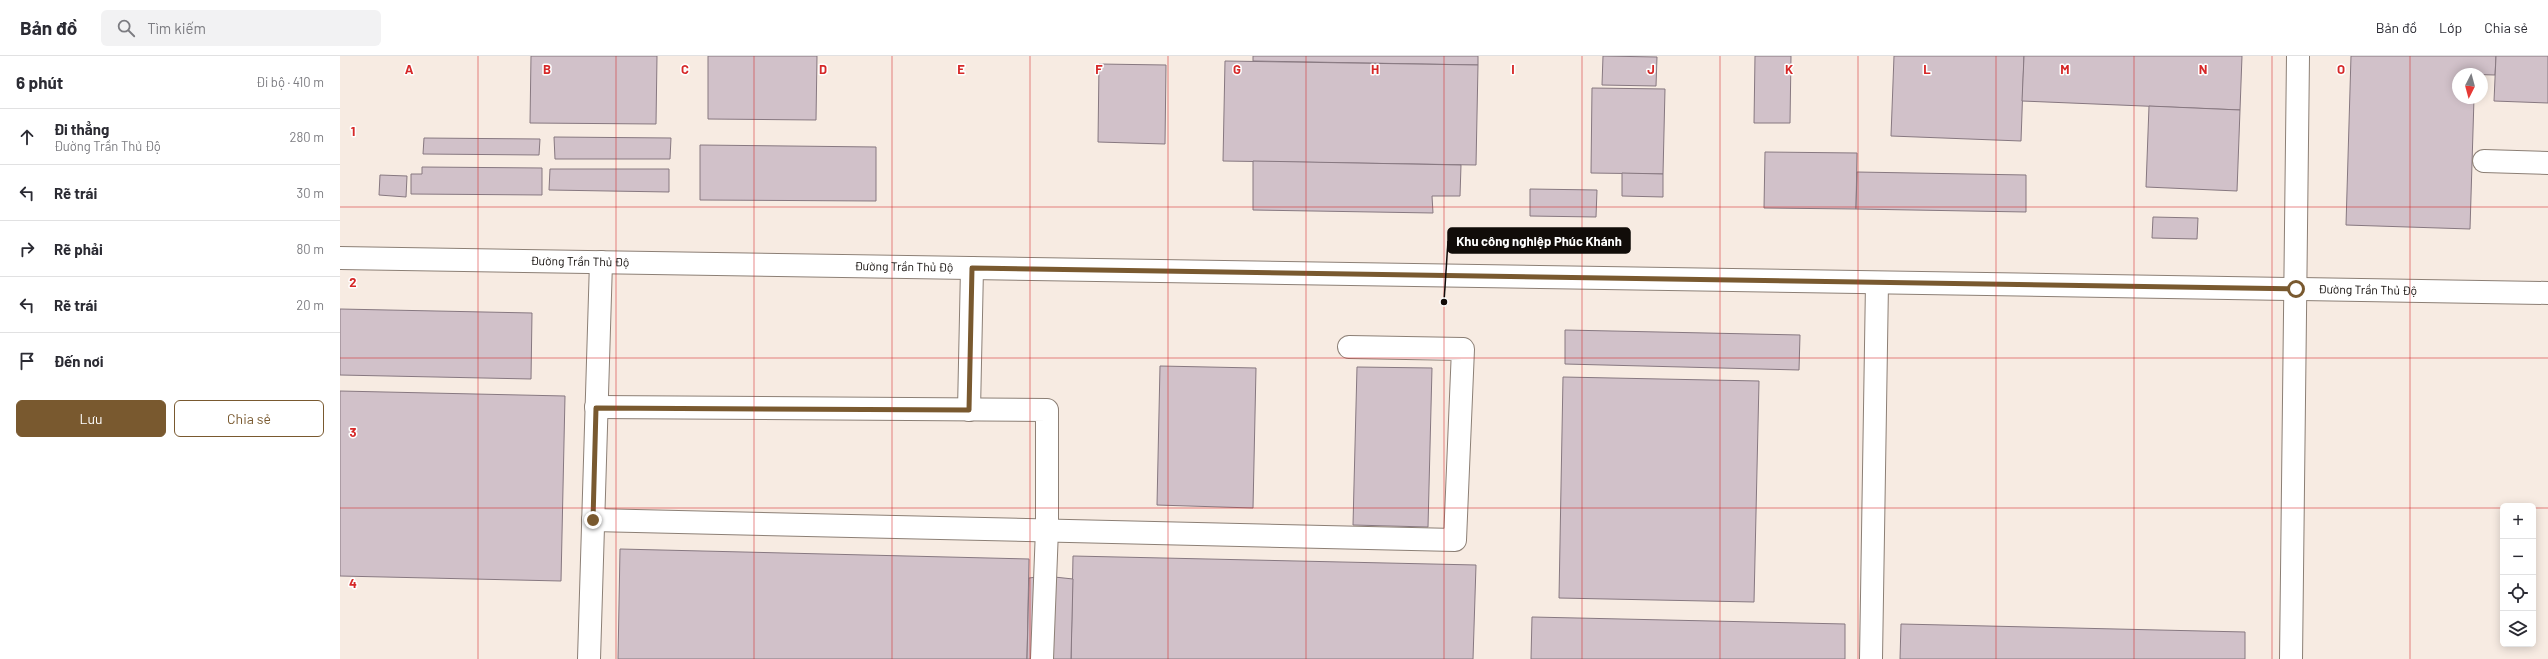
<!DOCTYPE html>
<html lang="vi">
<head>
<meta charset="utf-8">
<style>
  body { margin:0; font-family:Barlow,sans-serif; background:#f2f2f3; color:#2b2b33 }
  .controls { position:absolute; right:12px; bottom:12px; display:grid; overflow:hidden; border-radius:6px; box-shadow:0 2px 10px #0003 }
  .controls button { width:36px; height:36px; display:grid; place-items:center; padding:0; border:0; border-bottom:1px solid #e1e1e2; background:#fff; color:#2b2b33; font:20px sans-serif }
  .compass { position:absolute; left:2112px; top:12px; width:36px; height:36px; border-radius:50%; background:#fff; box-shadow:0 2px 10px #0003; rotate:186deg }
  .stop { position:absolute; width:12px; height:12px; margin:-9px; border:3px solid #79592f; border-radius:50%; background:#fff }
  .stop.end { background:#79592f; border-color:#fff; box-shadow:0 1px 4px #0008 }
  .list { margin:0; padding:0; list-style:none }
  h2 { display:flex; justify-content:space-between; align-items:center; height:52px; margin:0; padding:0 16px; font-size:17px }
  h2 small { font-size:13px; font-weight:400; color:#7c7c81 }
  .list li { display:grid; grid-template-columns:26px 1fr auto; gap:12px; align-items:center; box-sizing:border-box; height:56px; padding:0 16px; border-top:1px solid #e1e1e2 }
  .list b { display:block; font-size:15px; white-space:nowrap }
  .list p { margin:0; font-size:13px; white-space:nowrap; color:#7c7c81 }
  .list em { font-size:13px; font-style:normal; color:#7c7c81 }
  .actions { display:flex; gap:8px; padding:12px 16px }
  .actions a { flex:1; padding:9px 0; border:1px solid #79592f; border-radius:6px; text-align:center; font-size:14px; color:#79592f }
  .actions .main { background:#79592f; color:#fff }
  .icon { flex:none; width:22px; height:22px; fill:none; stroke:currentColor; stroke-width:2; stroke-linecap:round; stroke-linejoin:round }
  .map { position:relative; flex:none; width:2208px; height:603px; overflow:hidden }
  header { display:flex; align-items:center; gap:24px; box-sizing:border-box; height:56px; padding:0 20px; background:#fff; border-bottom:1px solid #e1e1e2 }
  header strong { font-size:19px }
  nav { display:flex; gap:22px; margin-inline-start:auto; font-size:14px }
  .search { width:280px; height:36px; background:#f2f2f3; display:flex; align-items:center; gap:10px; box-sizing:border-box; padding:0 14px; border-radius:6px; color:#7c7c81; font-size:15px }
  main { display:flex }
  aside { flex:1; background:#fff }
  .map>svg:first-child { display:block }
  .built { fill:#f7ebe2; fill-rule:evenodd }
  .building { fill:#d1c1c9; stroke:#877880 }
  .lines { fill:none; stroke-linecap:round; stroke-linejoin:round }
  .minor-casing { stroke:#8c7f75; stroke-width:24 }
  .minor { stroke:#fff; stroke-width:22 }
  .route { stroke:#79592f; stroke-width:5 }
  .grid { fill:none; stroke:#d62828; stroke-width:1; stroke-opacity:0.55 }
  .labels { text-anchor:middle; stroke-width:3; stroke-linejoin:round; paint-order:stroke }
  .street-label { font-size:12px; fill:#110c09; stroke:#fff }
  .grid-label { font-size:13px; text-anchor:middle; font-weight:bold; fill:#d62828; stroke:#fff; stroke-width:3; stroke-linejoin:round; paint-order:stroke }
  .leader { fill:none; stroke:#110c09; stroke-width:1.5 }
  .callout-dot { fill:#110c09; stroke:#fff; stroke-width:1.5 }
  .callout { fill:#110c09; stroke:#110c09; stroke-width:1.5 }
  .callout-label { font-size:13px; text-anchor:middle; font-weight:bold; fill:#fff }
</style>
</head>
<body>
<header>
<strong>Bản đồ</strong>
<div class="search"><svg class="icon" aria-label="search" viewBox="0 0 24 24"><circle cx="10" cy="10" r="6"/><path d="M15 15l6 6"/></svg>Tìm kiếm</div>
<nav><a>Bản đồ</a><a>Lớp</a><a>Chia sẻ</a></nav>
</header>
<main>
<aside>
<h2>6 phút<small>Đi bộ · 410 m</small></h2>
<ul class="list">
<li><svg class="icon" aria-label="ahead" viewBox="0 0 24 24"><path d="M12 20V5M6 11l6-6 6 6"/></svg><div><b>Đi thẳng</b><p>Đường Trần Thủ Độ</p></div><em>280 m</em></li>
<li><svg class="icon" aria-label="left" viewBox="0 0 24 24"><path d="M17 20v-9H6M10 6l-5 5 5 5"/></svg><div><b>Rẽ trái</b></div><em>30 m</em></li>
<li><svg class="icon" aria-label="right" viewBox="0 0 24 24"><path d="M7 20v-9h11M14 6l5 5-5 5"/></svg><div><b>Rẽ phải</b></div><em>80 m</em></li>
<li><svg class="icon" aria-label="left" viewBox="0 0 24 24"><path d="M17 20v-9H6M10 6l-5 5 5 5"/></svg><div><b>Rẽ trái</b></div><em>20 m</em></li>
<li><svg class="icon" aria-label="arrive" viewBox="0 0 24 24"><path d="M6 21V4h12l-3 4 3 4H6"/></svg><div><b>Đến nơi</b></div></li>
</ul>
<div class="actions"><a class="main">Lưu</a><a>Chia sẻ</a></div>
</aside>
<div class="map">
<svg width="2208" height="603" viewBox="0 0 2208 603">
  <rect width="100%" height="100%" fill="#fef8f4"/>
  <path class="built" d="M0 0H2208V603H0ZM2118 18H2142V42H2118ZM2163 450H2193V588H2163Z"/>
  <g class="building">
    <polygon points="191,0 317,0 316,68 190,67"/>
    <polygon points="368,0 477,0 476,64 368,63"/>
    <polygon points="913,0 1138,0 1138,9 913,5"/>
    <polygon points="1263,0 1317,1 1316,30 1262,29"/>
    <polygon points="1415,0 1451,0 1450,67 1414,67"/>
    <polygon points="1554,0 1684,0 1681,85 1551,80"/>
    <polygon points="1684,0 1902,0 1900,54 1682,45"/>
    <polygon points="2011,0 2156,0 2155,19 2118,18 2118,42 2134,42 2130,173 2006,169"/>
    <polygon points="2156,0 2208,0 2208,47 2154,45"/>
    <polygon points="885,5 1138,9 1136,109 883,105"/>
    <polygon points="759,8 826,9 825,88 758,86"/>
    <polygon points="1252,32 1325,33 1323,118 1251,117"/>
    <polygon points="1809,50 1900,54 1897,135 1806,131"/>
    <polygon points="214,81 331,82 330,103 215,103"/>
    <polygon points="84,82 200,83 199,99 83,98"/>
    <polygon points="360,89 536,91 536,145 360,144"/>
    <polygon points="1425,96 1517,97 1516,153 1424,152"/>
    <polygon points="913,105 1121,109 1120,140 1092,140 1093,157 913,154"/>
    <polygon points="82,111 202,112 202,139 71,138 71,118 82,118"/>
    <polygon points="210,113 329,113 329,136 209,134"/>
    <polygon points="1517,116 1686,119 1686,156 1516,153"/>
    <polygon points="1282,117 1323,118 1323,141 1282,140"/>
    <polygon points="40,119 67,120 66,141 39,139"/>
    <polygon points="1190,133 1257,134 1256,161 1190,160"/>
    <polygon points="1813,161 1858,162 1857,183 1812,182"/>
    <polygon points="0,253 192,257 191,323 0,319"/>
    <polygon points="1225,274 1460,279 1459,314 1225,308"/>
    <polygon points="820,310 916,312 913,452 817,449"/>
    <polygon points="1017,311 1092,312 1088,471 1013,469"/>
    <polygon points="1223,321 1419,325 1414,546 1219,542"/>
    <polygon points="0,335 225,340 221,525 0,520"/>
    <polygon points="280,493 689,503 687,603 278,603"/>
    <polygon points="733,500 1136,509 1133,603 731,603"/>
    <polygon points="705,520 733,523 731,603 687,603 689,522"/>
    <polygon points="1192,561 1505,568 1505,603 1191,603"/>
    <polygon points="1561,568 1905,576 1905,603 1560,603"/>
  </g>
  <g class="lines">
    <g class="minor-casing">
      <g id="minor">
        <polyline points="2144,105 2208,107"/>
        <path id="s1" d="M0 202 2208 237"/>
        <polyline points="256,351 707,354 707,473 702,603"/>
        <polyline points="629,354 632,212"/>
        <polyline points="253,464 1115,484 1123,293 1009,291"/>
        <polyline points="249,603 261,206"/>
        <polyline points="1531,603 1537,227"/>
        <polyline points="1951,603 1958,0"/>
      </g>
    </g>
    <use href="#minor" class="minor"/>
  </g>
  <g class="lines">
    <polyline class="route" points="253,464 256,352 629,354 632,212 1956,233"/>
  </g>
  <path class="grid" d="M138 0V603M276 0V603M414 0V603M552 0V603M690 0V603M828 0V603M966 0V603M1104 0V603M1242 0V603M1380 0V603M1518 0V603M1656 0V603M1794 0V603M1932 0V603M2070 0V603M0 151H2208M0 302H2208M0 452H2163M2193 452H2208"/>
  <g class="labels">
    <g class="street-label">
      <text dy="4" stroke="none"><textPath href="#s1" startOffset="240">Đường Trần Thủ Độ</textPath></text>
      <text dy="4" stroke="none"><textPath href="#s1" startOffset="564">Đường Trần Thủ Độ</textPath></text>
      <text dy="4" stroke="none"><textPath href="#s1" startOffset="2028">Đường Trần Thủ Độ</textPath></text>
    </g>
  </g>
  <g class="grid-label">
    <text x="69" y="18">A</text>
    <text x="207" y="18">B</text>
    <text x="345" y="18">C</text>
    <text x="483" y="18">D</text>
    <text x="621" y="18">E</text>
    <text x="759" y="18">F</text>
    <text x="897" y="18">G</text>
    <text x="1035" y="18">H</text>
    <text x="1173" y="18">I</text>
    <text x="1311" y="18">J</text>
    <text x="1449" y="18">K</text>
    <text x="1587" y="18">L</text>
    <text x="1725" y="18">M</text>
    <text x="1863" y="18">N</text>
    <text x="2001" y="18">O</text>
    <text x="13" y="80">1</text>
    <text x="13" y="231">2</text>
    <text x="13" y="381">3</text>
    <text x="13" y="532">4</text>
  </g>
  <path class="leader" d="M1104 246L1108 185"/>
  <circle class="callout-dot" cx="1104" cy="246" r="4"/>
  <rect class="callout" x="1108" y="172" width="182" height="25" rx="4"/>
  <g class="callout-label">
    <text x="1199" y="190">Khu công nghiệp Phúc Khánh</text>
  </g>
</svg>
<div class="controls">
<button>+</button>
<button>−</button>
<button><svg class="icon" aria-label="locate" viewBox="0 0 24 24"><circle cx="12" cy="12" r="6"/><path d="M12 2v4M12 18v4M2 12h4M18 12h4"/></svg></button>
<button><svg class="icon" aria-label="layers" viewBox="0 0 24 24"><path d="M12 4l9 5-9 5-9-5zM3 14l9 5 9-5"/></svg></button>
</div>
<svg class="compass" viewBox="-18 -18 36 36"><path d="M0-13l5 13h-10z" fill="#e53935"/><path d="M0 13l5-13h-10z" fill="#7c7c81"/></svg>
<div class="stop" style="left:1956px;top:233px"></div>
<div class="stop end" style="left:253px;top:464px"></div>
</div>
</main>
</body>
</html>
